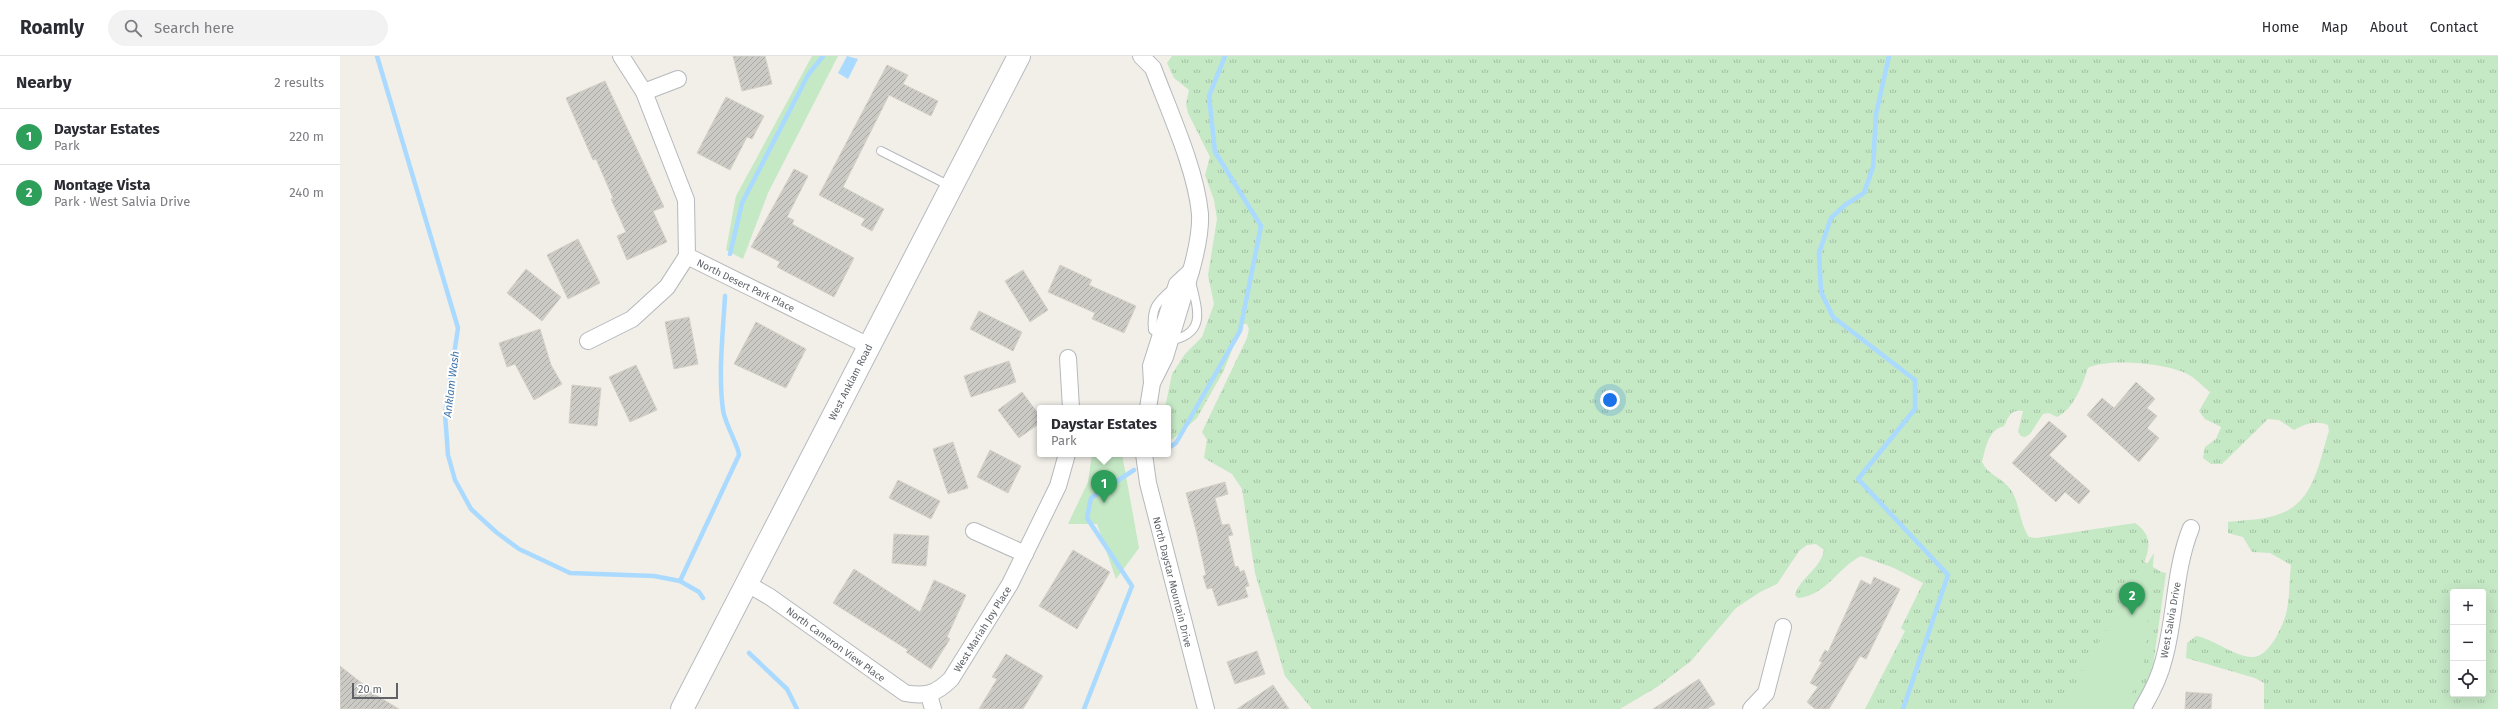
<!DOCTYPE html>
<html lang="en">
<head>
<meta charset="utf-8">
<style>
  body { margin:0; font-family:"Fira Sans",sans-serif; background:#f2f2f3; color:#2b2b33 }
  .controls { position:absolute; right:12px; bottom:12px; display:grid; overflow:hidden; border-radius:4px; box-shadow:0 4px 16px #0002 }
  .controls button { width:36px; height:36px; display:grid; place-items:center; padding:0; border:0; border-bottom:1px solid #e1e1e2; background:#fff; color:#2b2b33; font:20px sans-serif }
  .scale { position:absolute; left:12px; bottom:10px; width:46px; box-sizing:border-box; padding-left:4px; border:2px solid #5f6368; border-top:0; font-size:11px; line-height:14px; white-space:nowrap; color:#5f6368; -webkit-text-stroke:3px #fff; paint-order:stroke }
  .you { position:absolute; left:1270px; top:344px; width:14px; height:14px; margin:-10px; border:3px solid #fff; border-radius:50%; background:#1a73e8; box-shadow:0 0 0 6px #1a73e833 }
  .badge { display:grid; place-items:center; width:26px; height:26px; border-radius:50%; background:#1a73e8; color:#fff; font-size:13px; font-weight:700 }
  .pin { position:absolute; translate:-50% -33px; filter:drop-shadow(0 1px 2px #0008) }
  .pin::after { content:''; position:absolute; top:21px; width:14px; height:12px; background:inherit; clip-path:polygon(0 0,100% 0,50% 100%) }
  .popup { position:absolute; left:697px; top:349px; width:134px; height:52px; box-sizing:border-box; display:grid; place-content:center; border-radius:4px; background:#fff; filter:drop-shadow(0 1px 3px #0005); font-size:13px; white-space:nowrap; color:#7c7c81 }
  .popup b { font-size:15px; color:#2b2b33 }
  .popup::after { content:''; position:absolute; left:50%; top:100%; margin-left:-8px; border:8px solid transparent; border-top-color:#fff }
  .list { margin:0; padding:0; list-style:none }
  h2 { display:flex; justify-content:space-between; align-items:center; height:52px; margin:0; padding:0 16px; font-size:17px }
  h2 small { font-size:13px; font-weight:400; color:#7c7c81 }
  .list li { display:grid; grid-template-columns:26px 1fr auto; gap:12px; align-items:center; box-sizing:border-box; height:56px; padding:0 16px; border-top:1px solid #e1e1e2 }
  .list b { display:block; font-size:15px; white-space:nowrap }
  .list p { margin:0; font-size:13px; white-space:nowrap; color:#7c7c81 }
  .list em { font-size:13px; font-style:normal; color:#7c7c81 }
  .icon { flex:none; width:22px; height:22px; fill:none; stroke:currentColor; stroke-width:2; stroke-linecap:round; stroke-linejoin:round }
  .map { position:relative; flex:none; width:2158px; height:653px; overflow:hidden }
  header { display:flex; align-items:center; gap:24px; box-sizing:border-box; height:56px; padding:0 20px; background:#fff; border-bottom:1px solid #e1e1e2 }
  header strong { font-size:19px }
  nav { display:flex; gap:22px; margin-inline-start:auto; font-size:14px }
  .search { width:280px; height:36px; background:#f2f2f3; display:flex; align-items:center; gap:10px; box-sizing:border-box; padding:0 14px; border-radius:22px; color:#7c7c81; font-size:15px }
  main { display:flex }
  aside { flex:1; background:#fff }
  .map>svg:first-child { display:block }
  .grass { fill:url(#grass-tufts); fill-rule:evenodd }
  .park { fill:#c5e8c5 }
  .water { fill:#aadaff }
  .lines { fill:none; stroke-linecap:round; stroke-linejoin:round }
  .stream { stroke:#aadaff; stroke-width:4.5 }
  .building { fill:url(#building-hatch); stroke:#d6d1c6 }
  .lane-casing { stroke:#b5b8bc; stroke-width:10 }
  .street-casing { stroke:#b5b8bc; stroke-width:18 }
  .secondary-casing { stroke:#b6babf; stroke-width:24 }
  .lane { stroke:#fff; stroke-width:8 }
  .street { stroke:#fff; stroke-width:16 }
  .secondary { stroke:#fff; stroke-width:22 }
  .labels { text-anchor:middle; stroke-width:4; stroke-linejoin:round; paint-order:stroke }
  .street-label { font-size:10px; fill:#5f6368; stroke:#fff }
  .water-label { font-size:11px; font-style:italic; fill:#4174aa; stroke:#fff }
</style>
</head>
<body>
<header>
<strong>Roamly</strong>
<div class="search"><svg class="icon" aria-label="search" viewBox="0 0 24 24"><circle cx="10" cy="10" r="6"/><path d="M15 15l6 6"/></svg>Search here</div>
<nav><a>Home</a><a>Map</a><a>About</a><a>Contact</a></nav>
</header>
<main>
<aside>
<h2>Nearby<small>2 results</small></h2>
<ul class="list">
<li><span class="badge" style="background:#2e9e5b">1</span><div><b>Daystar Estates</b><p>Park</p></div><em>220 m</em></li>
<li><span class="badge" style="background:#2e9e5b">2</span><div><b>Montage Vista</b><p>Park · West Salvia Drive</p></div><em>240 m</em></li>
</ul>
</aside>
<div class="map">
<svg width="2158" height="653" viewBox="0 0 2158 653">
  <defs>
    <pattern id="grass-tufts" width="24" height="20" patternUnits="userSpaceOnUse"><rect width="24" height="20" fill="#c5e8c5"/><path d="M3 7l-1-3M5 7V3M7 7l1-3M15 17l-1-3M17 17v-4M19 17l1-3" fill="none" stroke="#a3c0a4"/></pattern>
    <pattern id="building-hatch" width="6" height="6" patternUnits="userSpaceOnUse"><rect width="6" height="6" fill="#cccac5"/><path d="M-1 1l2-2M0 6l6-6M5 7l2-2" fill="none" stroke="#a9a8a4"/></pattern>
  </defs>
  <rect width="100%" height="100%" fill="#f1efe8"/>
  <path class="grass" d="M832 0H2158V653H1924V627L1915 622 1846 602 1847 587 1856 580C1876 584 1891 599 1911 601 1928 603 1942 572 1946 558 1950 543 1949 525 1951 509L1930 497 1912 496 1903 481 1888 477V466C1904 464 1927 464 1942 457 1975 444 1979 405 1989 375L1988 369C1976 364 1964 368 1954 374L1939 364 1928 363 1882 408H1871L1863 402 1865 391 1876 383 1881 371 1865 363 1859 355 1870 336C1862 330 1854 320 1845 317 1824 307 1768 302 1748 312 1743 328 1733 354 1717 361L1709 357 1703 358 1690 378 1685 381 1681 380 1678 376 1683 355C1671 353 1669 360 1664 370 1648 374 1646 391 1642 406 1648 419 1663 422 1671 434 1680 447 1679 467 1689 481L1696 482 1795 467C1811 478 1811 490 1804 506 1813 509 1817 516 1826 517L1812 617 1794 653H1525L1565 575 1561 572 1583 527 1554 512 1521 500C1498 511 1486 540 1458 542L1455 539C1461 520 1480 514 1484 494L1476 488 1467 489 1459 495 1437 528 1420 536 1396 552 1351 605 1317 631 1280 653H972L945 620 915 517 902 433 892 418 864 402 867 384 862 376 907 282 909 273 907 268H902L884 314 857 362 833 383 828 382V352H825L832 318 845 298 862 281 874 248 868 219 877 163 874 144 865 119 870 101 848 57 846 48 849 34 834 22 827 7ZM2113 536H2143V638H2113Z"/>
  <g class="park">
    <polygon points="472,0 498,0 428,137 403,203 386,194 396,140"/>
    <polygon points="752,398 782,398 799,492 776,523 757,468 728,468 748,426"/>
    <polygon points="1814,497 1803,617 1783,653 1723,653 1745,609"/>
  </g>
  <polygon class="water" points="507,0 518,3 508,23 498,17"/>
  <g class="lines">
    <g class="stream">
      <polyline points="37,0 118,272 105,358 108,399 115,424 131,453 156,476 179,493 230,517 314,520 340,525 359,536 363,542"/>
      <polyline points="1549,0 1536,58 1533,111 1524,137 1505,149 1491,162 1479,197 1481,236 1493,261 1575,324 1575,353 1518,423 1608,519 1563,653"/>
      <polyline points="390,198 402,147 468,19 483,0"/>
      <polyline points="828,392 836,387 900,275 921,170 875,96 869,40 885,0"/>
      <polyline points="817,399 819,398"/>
      <path d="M340 525 399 399C399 391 385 368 383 354 378 316 383 278 385 240"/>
      <polyline points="409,597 447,633 457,653"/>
      <polyline points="744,653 792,530 747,462 751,442 794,414"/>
    </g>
  </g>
  <g class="building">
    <polygon points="393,0 425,0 432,28 402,35"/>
    <polygon points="547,9 568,19 563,28 598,45 591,60 549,39 503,131 544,153 532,175 521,169 525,163 479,139"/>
    <polygon points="265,25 324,151 313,155 327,186 287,204 277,180 286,176 271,143 273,142 256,103 253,104 226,42"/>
    <polygon points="386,41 424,60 412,83 407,81 390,114 357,97"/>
    <polygon points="454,113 468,120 447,161 454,164 452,168 514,202 494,241 437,211 440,206 411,191"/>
    <polygon points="238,183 260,227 228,243 207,199"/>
    <polygon points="720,209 752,224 749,229 796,250 784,277 752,263 755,257 708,236"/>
    <polygon points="186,213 221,241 202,265 167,237"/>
    <polygon points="683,214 708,254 690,266 665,225"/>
    <polygon points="639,255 682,276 673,295 630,273"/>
    <polygon points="349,261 358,308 334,313 325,266"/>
    <polygon points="416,266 466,293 446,332 394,308"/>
    <polygon points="200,273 211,309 222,328 194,344 175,308 167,311 159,287"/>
    <polygon points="669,305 676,326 631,341 624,320"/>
    <polygon points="296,309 317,354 290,366 269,321"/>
    <polygon points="1796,326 1815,343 1807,352 1817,360 1807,372 1819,382 1799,406 1747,359 1762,342 1774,352"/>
    <polygon points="232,329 261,332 257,370 229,367"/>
    <polygon points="682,336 700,360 700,367 679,382 658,354"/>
    <polygon points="1709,365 1727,380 1709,399 1750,435 1739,448 1725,436 1716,446 1672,407"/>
    <polygon points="613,386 628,432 608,438 593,393"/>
    <polygon points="650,394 681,410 668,437 637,421"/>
    <polygon points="558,424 600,445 591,463 549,442"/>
    <polygon points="885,426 888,438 875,442 882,469 889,468 893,479 888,480 895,511 898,510 900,516 904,514 909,530 905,531 908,541 878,550 872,532 867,533 863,520 866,519 856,474 846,437"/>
    <polygon points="554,478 589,480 586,510 552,507"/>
    <polygon points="733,494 770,516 737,573 699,550"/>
    <polygon points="514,513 580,556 594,524 626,539 607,581 610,583 591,613 566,596 568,594 493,547"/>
    <polygon points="1534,521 1560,533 1526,603 1520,600 1489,653 1475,653 1467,646 1478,631 1470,627 1482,606 1479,605 1485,594 1488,596 1521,524 1531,529"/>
    <polygon points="917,595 925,618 895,628 887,606"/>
    <polygon points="666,598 703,620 683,653 639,653 657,623 652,621"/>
    <polygon points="0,610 23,628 21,630 59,653 0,653"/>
    <polygon points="1359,623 1375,648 1367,653 1313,653"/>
    <polygon points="933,629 949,653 897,653"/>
    <polygon points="1846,636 1872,638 1871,653 1845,653"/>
  </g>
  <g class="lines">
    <g class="lane-casing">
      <g id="lane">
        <polyline points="541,95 610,130"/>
        <path d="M832 233C816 247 811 252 813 274L830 285C868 277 857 253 851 225"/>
      </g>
    </g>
    <g class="street-casing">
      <g id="street">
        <polyline points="281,0 304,36 346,144 347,200"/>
        <path d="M801 0 813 12C829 55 856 113 860 158 861 176 856 197 851 215"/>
        <polyline points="304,36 338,23"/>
        <polyline points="347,200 529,290"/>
        <polyline points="248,285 292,263 327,231 347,200"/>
        <polyline points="728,302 731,352"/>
        <polyline points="808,352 812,327 811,310 837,228 851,215 825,301 812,327"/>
        <polyline points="804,398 808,427 866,653"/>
        <polyline points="634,475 685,498"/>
        <path d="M406 527 430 541 565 637C585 641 596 638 611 623L670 528 718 430 727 398"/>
        <polyline points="589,639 593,653"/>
        <polyline points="1411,653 1426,637 1443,571"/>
        <path d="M1802 653C1811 638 1820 620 1824 603 1836 560 1834 514 1851 472"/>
      </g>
    </g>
    <g class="secondary-casing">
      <polyline id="secondary" points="342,653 679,0"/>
    </g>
    <use href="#lane" class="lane"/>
    <use href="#street" class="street"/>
    <use href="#secondary" class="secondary"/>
  </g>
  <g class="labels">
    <g class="street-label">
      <text transform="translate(406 229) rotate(26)" y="4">North Desert Park Place</text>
      <text transform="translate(510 326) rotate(-63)" y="4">West Anklam Road</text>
      <text transform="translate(833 526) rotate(76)" y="4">North Daystar Mountain Drive</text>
      <text transform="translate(1830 564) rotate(-80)" y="4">West Salvia Drive</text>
      <text transform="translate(642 573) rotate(-58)" y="4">West Mariah Joy Place</text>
      <text transform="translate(496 588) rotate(36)" y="4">North Cameron View Place</text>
    </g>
    <g class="water-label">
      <text transform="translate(111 328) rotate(-83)" y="4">Anklam Wash</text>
    </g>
  </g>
</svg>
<div class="controls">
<button>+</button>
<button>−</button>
<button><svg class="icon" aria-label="locate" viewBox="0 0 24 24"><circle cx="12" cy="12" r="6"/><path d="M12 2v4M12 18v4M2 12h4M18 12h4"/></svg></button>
</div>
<div class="scale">20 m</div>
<div class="you"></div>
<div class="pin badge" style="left:764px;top:447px;background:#2e9e5b">1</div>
<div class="popup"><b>Daystar Estates</b>Park</div>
<div class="pin badge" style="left:1792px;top:559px;background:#2e9e5b">2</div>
</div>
</main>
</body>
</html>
